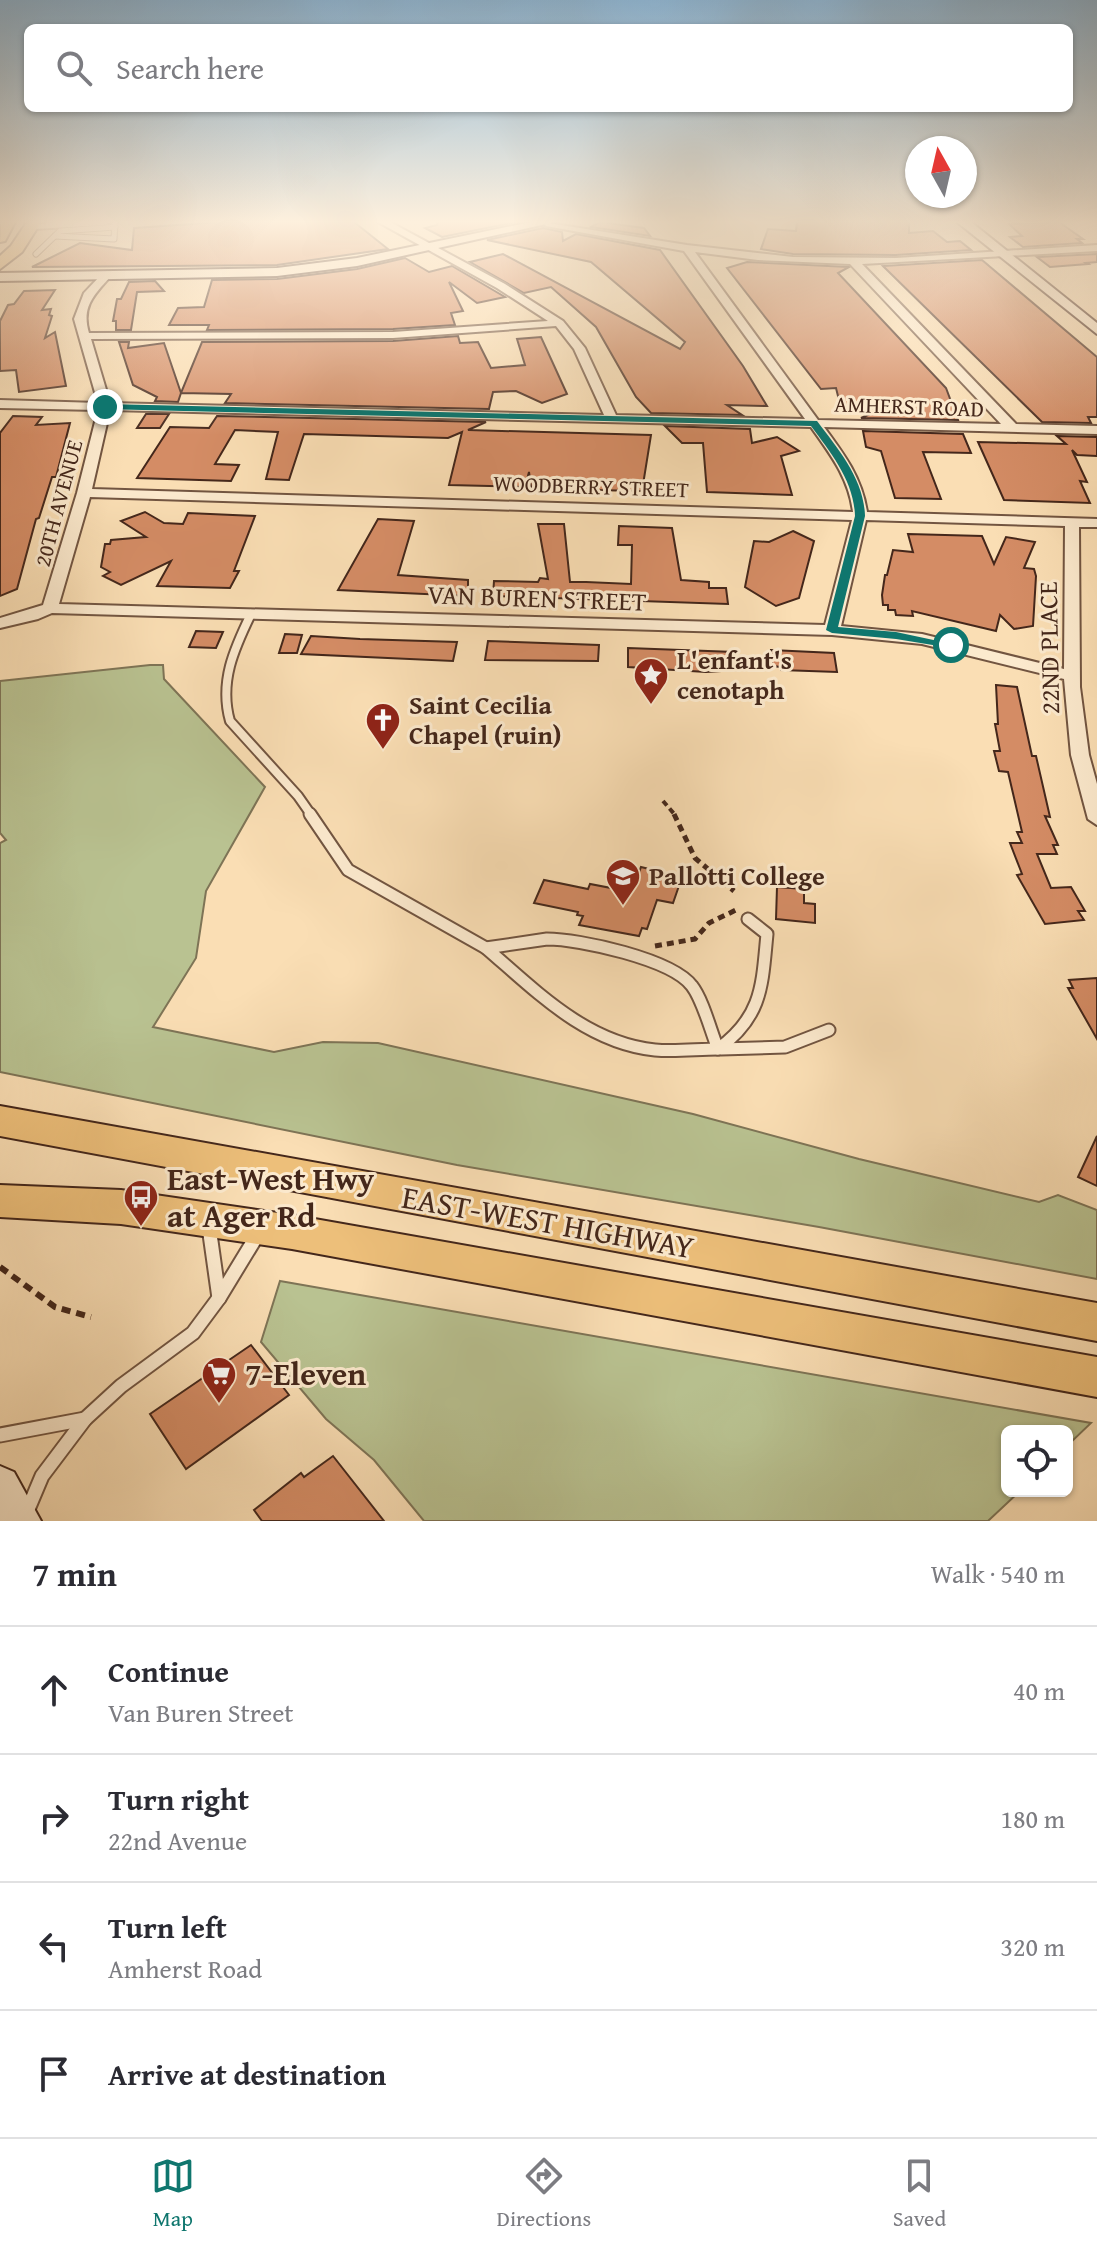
<!DOCTYPE html>
<html lang="en">
<head>
<meta charset="utf-8">
<style>
  body { margin:0; font-family:"Gentium Book Plus",serif; background:#f2f2f3; color:#2b2b33 }
  .controls { position:absolute; right:24px; bottom:24px; display:grid; overflow:hidden; border-radius:12px; box-shadow:0 2px 6px #0004 }
  .controls button { width:72px; height:72px; display:grid; place-items:center; padding:0; border:0; border-bottom:2px solid #e1e1e2; background:#fff; color:#2b2b33; font:40px sans-serif }
  .compass { position:absolute; left:905px; top:136px; width:72px; height:72px; border-radius:50%; background:#fff; box-shadow:0 2px 6px #0004; rotate:352deg }
  .stop { position:absolute; width:24px; height:24px; margin:-18px; border:6px solid #0f766e; border-radius:50%; background:#fff }
  .stop.end { background:#0f766e; border-color:#fff; box-shadow:0 2px 8px #0008 }
  .list { margin:0; padding:0; list-style:none }
  h2 { display:flex; justify-content:space-between; align-items:center; height:104px; margin:0; padding:0 32px; font-size:34px }
  h2 small { font-size:26px; font-weight:400; color:#7c7c81 }
  .list li { display:grid; grid-template-columns:52px 1fr auto; gap:24px; align-items:center; box-sizing:border-box; height:128px; padding:0 32px; border-top:2px solid #e1e1e2 }
  .list b { display:block; font-size:30px; white-space:nowrap }
  .list p { margin:0; font-size:26px; white-space:nowrap; color:#7c7c81 }
  .list em { font-size:26px; font-style:normal; color:#7c7c81 }
  .icon { flex:none; width:44px; height:44px; fill:none; stroke:currentColor; stroke-width:2; stroke-linecap:round; stroke-linejoin:round }
  .map { position:relative; flex:none; width:1097px; height:1521px; overflow:hidden }
  .search { position:absolute; background:#fff; box-shadow:0 2px 6px #0004; left:24px; right:24px; top:24px; height:88px; display:flex; align-items:center; gap:20px; box-sizing:border-box; padding:0 28px; border-radius:12px; color:#7c7c81; font-size:30px }
  .sheet { height:616px; background:#fff }
  nav { display:flex; justify-content:space-around; align-items:center; box-sizing:border-box; height:112px; border-top:2px solid #e1e1e2; background:#fff; font-size:22px; color:#7c7c81 }
  nav a { display:grid; justify-items:center; gap:4px }
  nav .on { color:#0f766e }
  .map>svg:first-child { display:block }
  .green { fill:#b9c291; stroke:#7e7456; stroke-width:2 }
  .building { fill:#d48c65; stroke:#44271b; stroke-width:2 }
  .lines { fill:none; stroke-linecap:round; stroke-linejoin:round }
  .lane-far3-casing { stroke:#725541; stroke-width:7 }
  .lane-far2-casing { stroke:#725541; stroke-width:12 }
  .lane-far1-casing { stroke:#725541; stroke-width:15 }
  .lane-casing { stroke:#725541; stroke-width:17 }
  .street-casing { stroke:#725541; stroke-width:4 }
  .secondary-casing { stroke:#44271b; stroke-width:4 }
  .primary-casing { stroke:#44271b; stroke-width:4 }
  .path-far2 { stroke:#44271b; stroke-width:4; stroke-dasharray:6 4; stroke-linecap:butt }
  .path-far1 { stroke:#44271b; stroke-width:5; stroke-dasharray:7 5; stroke-linecap:butt }
  .path { stroke:#44271b; stroke-width:6; stroke-dasharray:9 6; stroke-linecap:butt }
  .lane-far3 { stroke:#fceace; stroke-width:5 }
  .lane-far2 { stroke:#fceace; stroke-width:8 }
  .lane-far1 { stroke:#fceace; stroke-width:11 }
  .lane { stroke:#fceace; stroke-width:13 }
  .street { fill:#fceace; fill-rule:evenodd }
  .secondary { fill:#fceace; fill-rule:evenodd }
  .primary { fill:#edbf7a; fill-rule:evenodd }
  .route { fill:#0f766e }
  .labels { text-anchor:middle; stroke-width:6; stroke-linejoin:round; paint-order:stroke }
  .far-street-label { font-size:22px; fill:#44271b; stroke:#fceace }
  .street-label { font-size:26px; fill:#44271b; stroke:#fceace }
  .poi-label { font-size:26px; font-weight:bold; fill:#44271b; stroke:#fceace; text-anchor:start }
  .near-poi-label { font-size:32px; font-weight:bold; fill:#44271b; stroke:#fceace; text-anchor:start }
  .near-street-label { font-size:32px; fill:#44271b; stroke:#fceace }
</style>
</head>
<body>
<div class="map">
<svg width="1097" height="1521" viewBox="0 0 1097 1521">
  <rect width="100%" height="100%" fill="#fadeb4"/>
  <filter id="stains"><feTurbulence type="fractalNoise" baseFrequency=".0025" numOctaves="4"/><feColorMatrix values="0 0 0 0 .2 0 0 0 0 .09 0 0 0 0 .02 0 0 0 .5 -.17"/></filter>
  <radialGradient id="worn" r=".72"><stop offset=".6" stop-color="#630" stop-opacity="0"/><stop offset="1" stop-color="#630" stop-opacity=".3"/></radialGradient>
  <g class="green">
    <polygon points="150,665 163,665 164,679 265,787 206,891 196,958 153,1027 274,1052 323,1042 378,1043 693,1114 859,1159 1039,1202 1058,1195 1097,1210 1097,1279 819,1227 457,1165 0,1072 0,843 6,840 0,833 0,681"/>
    <polygon points="280,1281 1091,1423 1067,1446 1067,1431 1007,1431 1007,1491 1020,1491 988,1521 424,1521 374,1460 326,1419 261,1342"/>
  </g>
  <g class="building">
    <polygon points="222,222 354,222 388,249 277,265 32,267 80,243 132,250 134,228"/>
    <polygon points="438,222 516,222 442,237 425,228 437,225"/>
    <polygon points="600,222 644,228 650,236 591,227"/>
    <polygon points="797,222 909,222 909,233 933,231 947,242 960,241 971,250 896,255 793,254 761,249 768,229 796,231"/>
    <polygon points="1059,222 1083,239 1077,239 1082,243 1023,247 1010,237 1022,236 1009,224"/>
    <polygon points="543,228 562,232 563,241 576,234 660,250 743,366 767,406 727,405 742,415 651,413 636,397 596,327 551,287 524,293 470,262 503,254 680,349 685,342 591,262 487,240"/>
    <polygon points="1097,254 1097,262 1086,263 1088,264 1050,267 1037,257"/>
    <polygon points="405,258 429,272 452,266 505,297 477,303 449,282 463,311 451,313 455,325 393,329 207,330 209,325 169,325 178,308 204,307 212,280 277,279 357,269"/>
    <polygon points="982,260 1097,357 1097,417 1088,417 1091,423 1042,422 883,266"/>
    <polygon points="747,262 849,267 838,273 946,388 958,420 861,418 882,409 841,408 836,388 821,389 727,268"/>
    <polygon points="155,281 164,291 137,292 131,330 116,330 116,321 113,321 117,299 121,299 129,282"/>
    <polygon points="55,290 42,310 51,309 49,315 52,316 45,338 55,332 66,386 19,392 16,370 0,371 0,321 8,305 14,304 24,291"/>
    <polygon points="458,336 460,343 478,342 491,368 525,365 517,339 541,337 567,394 542,403 516,391 493,392 489,409 225,403 231,394 181,393 178,402 155,401 157,397 133,385 119,342 129,342 128,348 164,343 181,393 202,342 393,341"/>
    <polygon points="146,414 169,414 160,428 137,428"/>
    <polygon points="13,416 42,417 36,425 70,423 56,477 52,477 39,518 36,519 17,589 0,596 0,433"/>
    <polygon points="217,416 486,422 468,430 651,435 642,491 540,489 531,487 529,472 525,487 449,485 462,432 448,438 304,434 289,480 266,479 278,432 235,430 215,464 239,465 231,481 137,478 170,427 209,428"/>
    <polygon points="665,426 750,429 752,443 777,437 799,451 781,456 792,495 707,492 703,443 682,443"/>
    <polygon points="863,431 963,434 971,453 923,452 941,499 895,498 881,451 866,447"/>
    <polygon points="1057,436 1097,437 1097,456 1077,455 1072,450 1087,482 1080,481 1090,503 1004,500 978,442 1066,444"/>
    <polygon points="145,512 164,523 183,524 188,513 255,516 234,571 239,571 230,588 157,586 171,561 121,585 103,576 110,572 101,567 105,544 110,544 111,540 146,537 121,521"/>
    <polygon points="378,519 414,521 398,575 468,580 468,596 338,590"/>
    <polygon points="538,524 564,524 570,582 586,582 631,584 632,545 618,545 619,526 672,528 681,580 709,582 709,588 726,588 728,604 493,596 494,581 538,582 540,578 548,579"/>
    <polygon points="793,531 814,541 799,598 776,606 745,587 754,541 769,542"/>
    <polygon points="908,534 982,536 994,564 1006,537 1035,542 1024,568 1034,569 1036,576 1033,626 1014,629 1000,615 996,631 912,611 913,616 896,615 895,610 888,610 888,605 883,605 882,595 885,575 887,575 893,550 913,552"/>
    <polygon points="196,631 223,632 216,648 189,647"/>
    <polygon points="285,634 302,635 297,653 279,653"/>
    <polygon points="311,636 360,639 457,642 453,661 301,654"/>
    <polygon points="488,641 599,645 598,661 485,660"/>
    <polygon points="628,648 734,652 736,670 706,672 628,667"/>
    <polygon points="771,650 834,653 837,672 781,670 781,667 772,666"/>
    <polygon points="996,685 1017,687 1032,756 1036,756 1050,817 1045,816 1058,845 1053,845 1057,854 1037,854 1051,888 1071,887 1085,911 1078,911 1084,920 1045,924 1017,875 1022,874 1010,843 1022,843 1017,832 1022,832 1008,772 999,771 994,751 1000,751 995,724 998,724"/>
    <polygon points="641,867 682,877 673,903 657,900 647,929 642,928 639,936 579,925 583,916 577,915 578,912 534,903 544,880 588,889 590,884 632,892"/>
    <polygon points="777,887 804,889 804,903 815,904 815,923 776,919"/>
    <polygon points="1097,978 1097,1039 1068,988 1073,988 1069,980"/>
    <polygon points="1097,1136 1097,1186 1078,1177"/>
    <polygon points="251,1345 289,1395 186,1469 150,1414"/>
    <polygon points="333,1456 384,1521 262,1521 254,1510 301,1473 304,1477"/>
  </g>
  <g class="lines">
    <g class="lane-far3-casing">
      <g id="lane-far3">
        <polyline points="55,236 114,239 115,222"/>
        <polyline points="36,254 60,231 115,227"/>
      </g>
    </g>
    <g class="lane-far2-casing">
      <path id="lane-far2" d="M251 614C234 649 219 682 230 721L298 796 312 816"/>
    </g>
    <g class="lane-far1-casing">
      <g id="lane-far1">
        <polyline points="310,814 348,870 486,948"/>
        <path d="M547 939C579 939 672 959 692 986 703 1000 711 1032 718 1049 698 1049 675 1052 655 1050 586 1043 536 991 486 948Z"/>
        <path d="M718 1049C763 1016 762 985 767 934L748 919"/>
        <polyline points="721,1049 785,1047 829,1030"/>
      </g>
    </g>
    <g class="lane-casing">
      <g id="lane">
        <polyline points="209,1227 219,1298"/>
        <polyline points="0,1435 85,1419"/>
        <polyline points="23,1521 42,1476 85,1419 121,1386 193,1333 219,1298 258,1234"/>
      </g>
    </g>
    <g class="street-casing">
      <g id="street">
        <polygon points="110,222 105,225 34,229 29,226 54,222"/>
        <path d="M378 222H390L505 284 563 321 585 348 616 415 805 419 684 251 546 226 542 222 687 245 793 257 896 258 1097 245V251L862 264 1016 424 1097 426V434L824 427C844 454 862 478 867 512L1097 519V527H1079L1080 687 1089 755 1097 784V825L1088 819 1071 755 1064 679 922 644 832 635 52 613 38 619 0 628V618L43 605 77 493 98 410 0 408V400L98 403 74 319 84 293 101 275 110 277C94 295 81 307 89 333L393 332 548 321 497 288ZM695 252 758 260 850 264 1001 424 818 420ZM556 326 574 349 604 415 110 403 91 339 393 338ZM110 410 811 427C830 454 849 478 853 512L92 489ZM90 497 852 520 825 625 59 604ZM866 520 1065 526 1064 669 922 634 841 626Z"/>
      </g>
    </g>
    <g class="secondary-casing">
      <g id="secondary">
        <polygon points="531,222 555,222 357,266 277,276 0,281 0,273 277,268 357,258"/>
        <polygon points="957,222 971,222 1097,323 1097,334"/>
        <polygon points="0,1466 14,1472 41,1521 0,1521"/>
      </g>
    </g>
    <g class="primary-casing">
      <g id="primary">
        <polygon points="1,222 15,222 5,241 0,242"/>
        <polygon points="27,222 41,222 22,252 0,269 0,256 11,246"/>
        <polygon points="0,1106 1097,1303 1097,1341 0,1136"/>
        <polygon points="0,1185 121,1190 292,1215 1097,1357 1097,1397 292,1249 121,1224 0,1217"/>
      </g>
    </g>
    <polyline class="path-far2" points="663,801 676,816"/>
    <g class="path-far1">
      <polyline points="674,814 695,858 734,891"/>
      <polyline points="655,946 695,939 709,923 736,910"/>
    </g>
    <polyline class="path" points="0,1267 55,1307 91,1317"/>
    <use href="#lane-far3" class="lane-far3"/>
    <use href="#lane-far2" class="lane-far2"/>
    <use href="#lane-far1" class="lane-far1"/>
    <use href="#lane" class="lane"/>
    <use href="#street" class="street"/>
    <use href="#secondary" class="secondary"/>
    <use href="#primary" class="primary"/>
  </g>
  <linearGradient id="sky" x2="0" y2="1"><stop stop-color="#8db6d5"/><stop offset="0.51" stop-color="#fdf0dd"/><stop offset="1" stop-color="#fdf0dd" stop-opacity="0"/></linearGradient>
  <rect width="1097" height="435" fill="url(#sky)"/>
  <path class="route" d="M105 404 817 421C838 449 864 479 865 516L838 627 896 632 957 645 951 648 896 639 832 633 826 630 855 516C854 481 831 453 811 426L101 409Z"/>
  <defs>
    <g id="sight-pin" transform="scale(1.8)"><path d="M0 17L-7.5 6A9.5 9.5 0 1 1 7.5 6Z" fill="#8f2418" stroke="#fceace"/><path d="M0-6L1.8-2.2L6-1.7L2.9 1.2L3.7 5.4L0 3.3L-3.7 5.4L-2.9 1.2L-6-1.7L-1.8-2.2Z" fill="#fff"/></g>
    <g id="church-pin" transform="scale(1.8)"><path d="M0 17L-7.5 6A9.5 9.5 0 1 1 7.5 6Z" fill="#8f2418" stroke="#fceace"/><path d="M-1.2-6h2.4v3.5h3.3v2.4h-3.3V6h-2.4V-.1h-3.3v-2.4h3.3Z" fill="#fff"/></g>
    <g id="school-pin" transform="scale(1.8)"><path d="M0 17L-7.5 6A9.5 9.5 0 1 1 7.5 6Z" fill="#8f2418" stroke="#fceace"/><path d="M0-5L7-2L0 1L-7-2ZM-4 1L0 2.5L4 1V4Q0 6-4 4Z" fill="#fff"/></g>
    <g id="bus-pin" transform="scale(1.8)"><path d="M0 17L-7.5 6A9.5 9.5 0 1 1 7.5 6Z" fill="#8f2418" stroke="#fceace"/><path d="M-5-6H5V4H4V6H2V4H-2V6H-4V4H-5ZM-3.5-4V0h7V-4ZM-3.5 1.2v1.5H-2V1.2ZM2 1.2v1.5H3.5V1.2Z" fill="#fff"/></g>
    <g id="supermarket-pin" transform="scale(1.8)"><path d="M0 17L-7.5 6A9.5 9.5 0 1 1 7.5 6Z" fill="#8f2418" stroke="#fceace"/><path d="M-6-5.5h2.5l.6 2H6L4.5 2H-2.5L-4.4-4H-6ZM-1.5 3.2a1.3 1.3 0 1 0 .1 0ZM3 3.2a1.3 1.3 0 1 0 .1 0Z" fill="#fff"/></g>
  </defs>
  <g fill-rule="evenodd">
    <use href="#sight-pin" x="651" y="675"/>
    <use href="#church-pin" x="383" y="720"/>
    <use href="#school-pin" x="623" y="876"/>
    <use href="#bus-pin" x="141" y="1197"/>
    <use href="#supermarket-pin" x="219" y="1374"/>
  </g>
  <g class="labels">
    <g class="far-street-label">
      <text transform="translate(909 406) rotate(2)" y="8">AMHERST ROAD</text>
      <text transform="translate(591 486) rotate(2)" y="8">WOODBERRY STREET</text>
      <text transform="translate(58 503) rotate(-75)" y="8">20TH AVENUE</text>
    </g>
    <g class="street-label">
      <text transform="translate(537 598) rotate(2)" y="9">VAN BUREN STREET</text>
      <text transform="translate(1049 648) rotate(-91)" y="9">22ND PLACE</text>
    </g>
    <g class="poi-label">
      <text x="677" y="669">L'enfant's<tspan x="677" dy="30">cenotaph</tspan></text>
      <text x="409" y="714">Saint Cecilia<tspan x="409" dy="30">Chapel (ruin)</tspan></text>
      <text x="649" y="885">Pallotti College</text>
    </g>
    <g class="near-poi-label">
      <text x="167" y="1190">East-West Hwy<tspan x="167" dy="37">at Ager Rd</tspan></text>
      <text x="245" y="1385">7-Eleven</text>
    </g>
    <g class="near-street-label">
      <text transform="translate(548 1222) rotate(10)" y="11">EAST-WEST HIGHWAY</text>
    </g>
  </g>
  <rect width="100%" height="100%" filter="url(#stains)"/>
  <rect width="100%" height="100%" fill="url(#worn)"/>
</svg>
<div class="controls">
<button><svg class="icon" aria-label="locate" viewBox="0 0 24 24"><circle cx="12" cy="12" r="6"/><path d="M12 2v4M12 18v4M2 12h4M18 12h4"/></svg></button>
</div>
<svg class="compass" viewBox="-18 -18 36 36"><path d="M0-13l5 13h-10z" fill="#e53935"/><path d="M0 13l5-13h-10z" fill="#7c7c81"/></svg>
<div class="stop" style="left:951px;top:645px"></div>
<div class="stop end" style="left:105px;top:407px"></div>
<div class="search"><svg class="icon" aria-label="search" viewBox="0 0 24 24"><circle cx="10" cy="10" r="6"/><path d="M15 15l6 6"/></svg>Search here</div>
</div>
<section class="sheet">
<h2>7 min<small>Walk · 540 m</small></h2>
<ul class="list">
<li><svg class="icon" aria-label="ahead" viewBox="0 0 24 24"><path d="M12 20V5M6 11l6-6 6 6"/></svg><div><b>Continue</b><p>Van Buren Street</p></div><em>40 m</em></li>
<li><svg class="icon" aria-label="right" viewBox="0 0 24 24"><path d="M7 20v-9h11M14 6l5 5-5 5"/></svg><div><b>Turn right</b><p>22nd Avenue</p></div><em>180 m</em></li>
<li><svg class="icon" aria-label="left" viewBox="0 0 24 24"><path d="M17 20v-9H6M10 6l-5 5 5 5"/></svg><div><b>Turn left</b><p>Amherst Road</p></div><em>320 m</em></li>
<li><svg class="icon" aria-label="arrive" viewBox="0 0 24 24"><path d="M6 21V4h12l-3 4 3 4H6"/></svg><div><b>Arrive at destination</b></div></li>
</ul>
</section>
<nav>
<a class="on"><svg class="icon" aria-label="map" viewBox="0 0 24 24"><path d="M3 6l6-2 6 2 6-2v14l-6 2-6-2-6 2zM9 4v14M15 6v14"/></svg>Map</a>
<a><svg class="icon" aria-label="directions" viewBox="0 0 24 24"><path d="M12 3l9 9-9 9-9-9zM9 14v-3h6M13 9l2 2-2 2"/></svg>Directions</a>
<a><svg class="icon" aria-label="saved" viewBox="0 0 24 24"><path d="M7 4h10v16l-5-4-5 4z"/></svg>Saved</a>
</nav>
</body>
</html>
